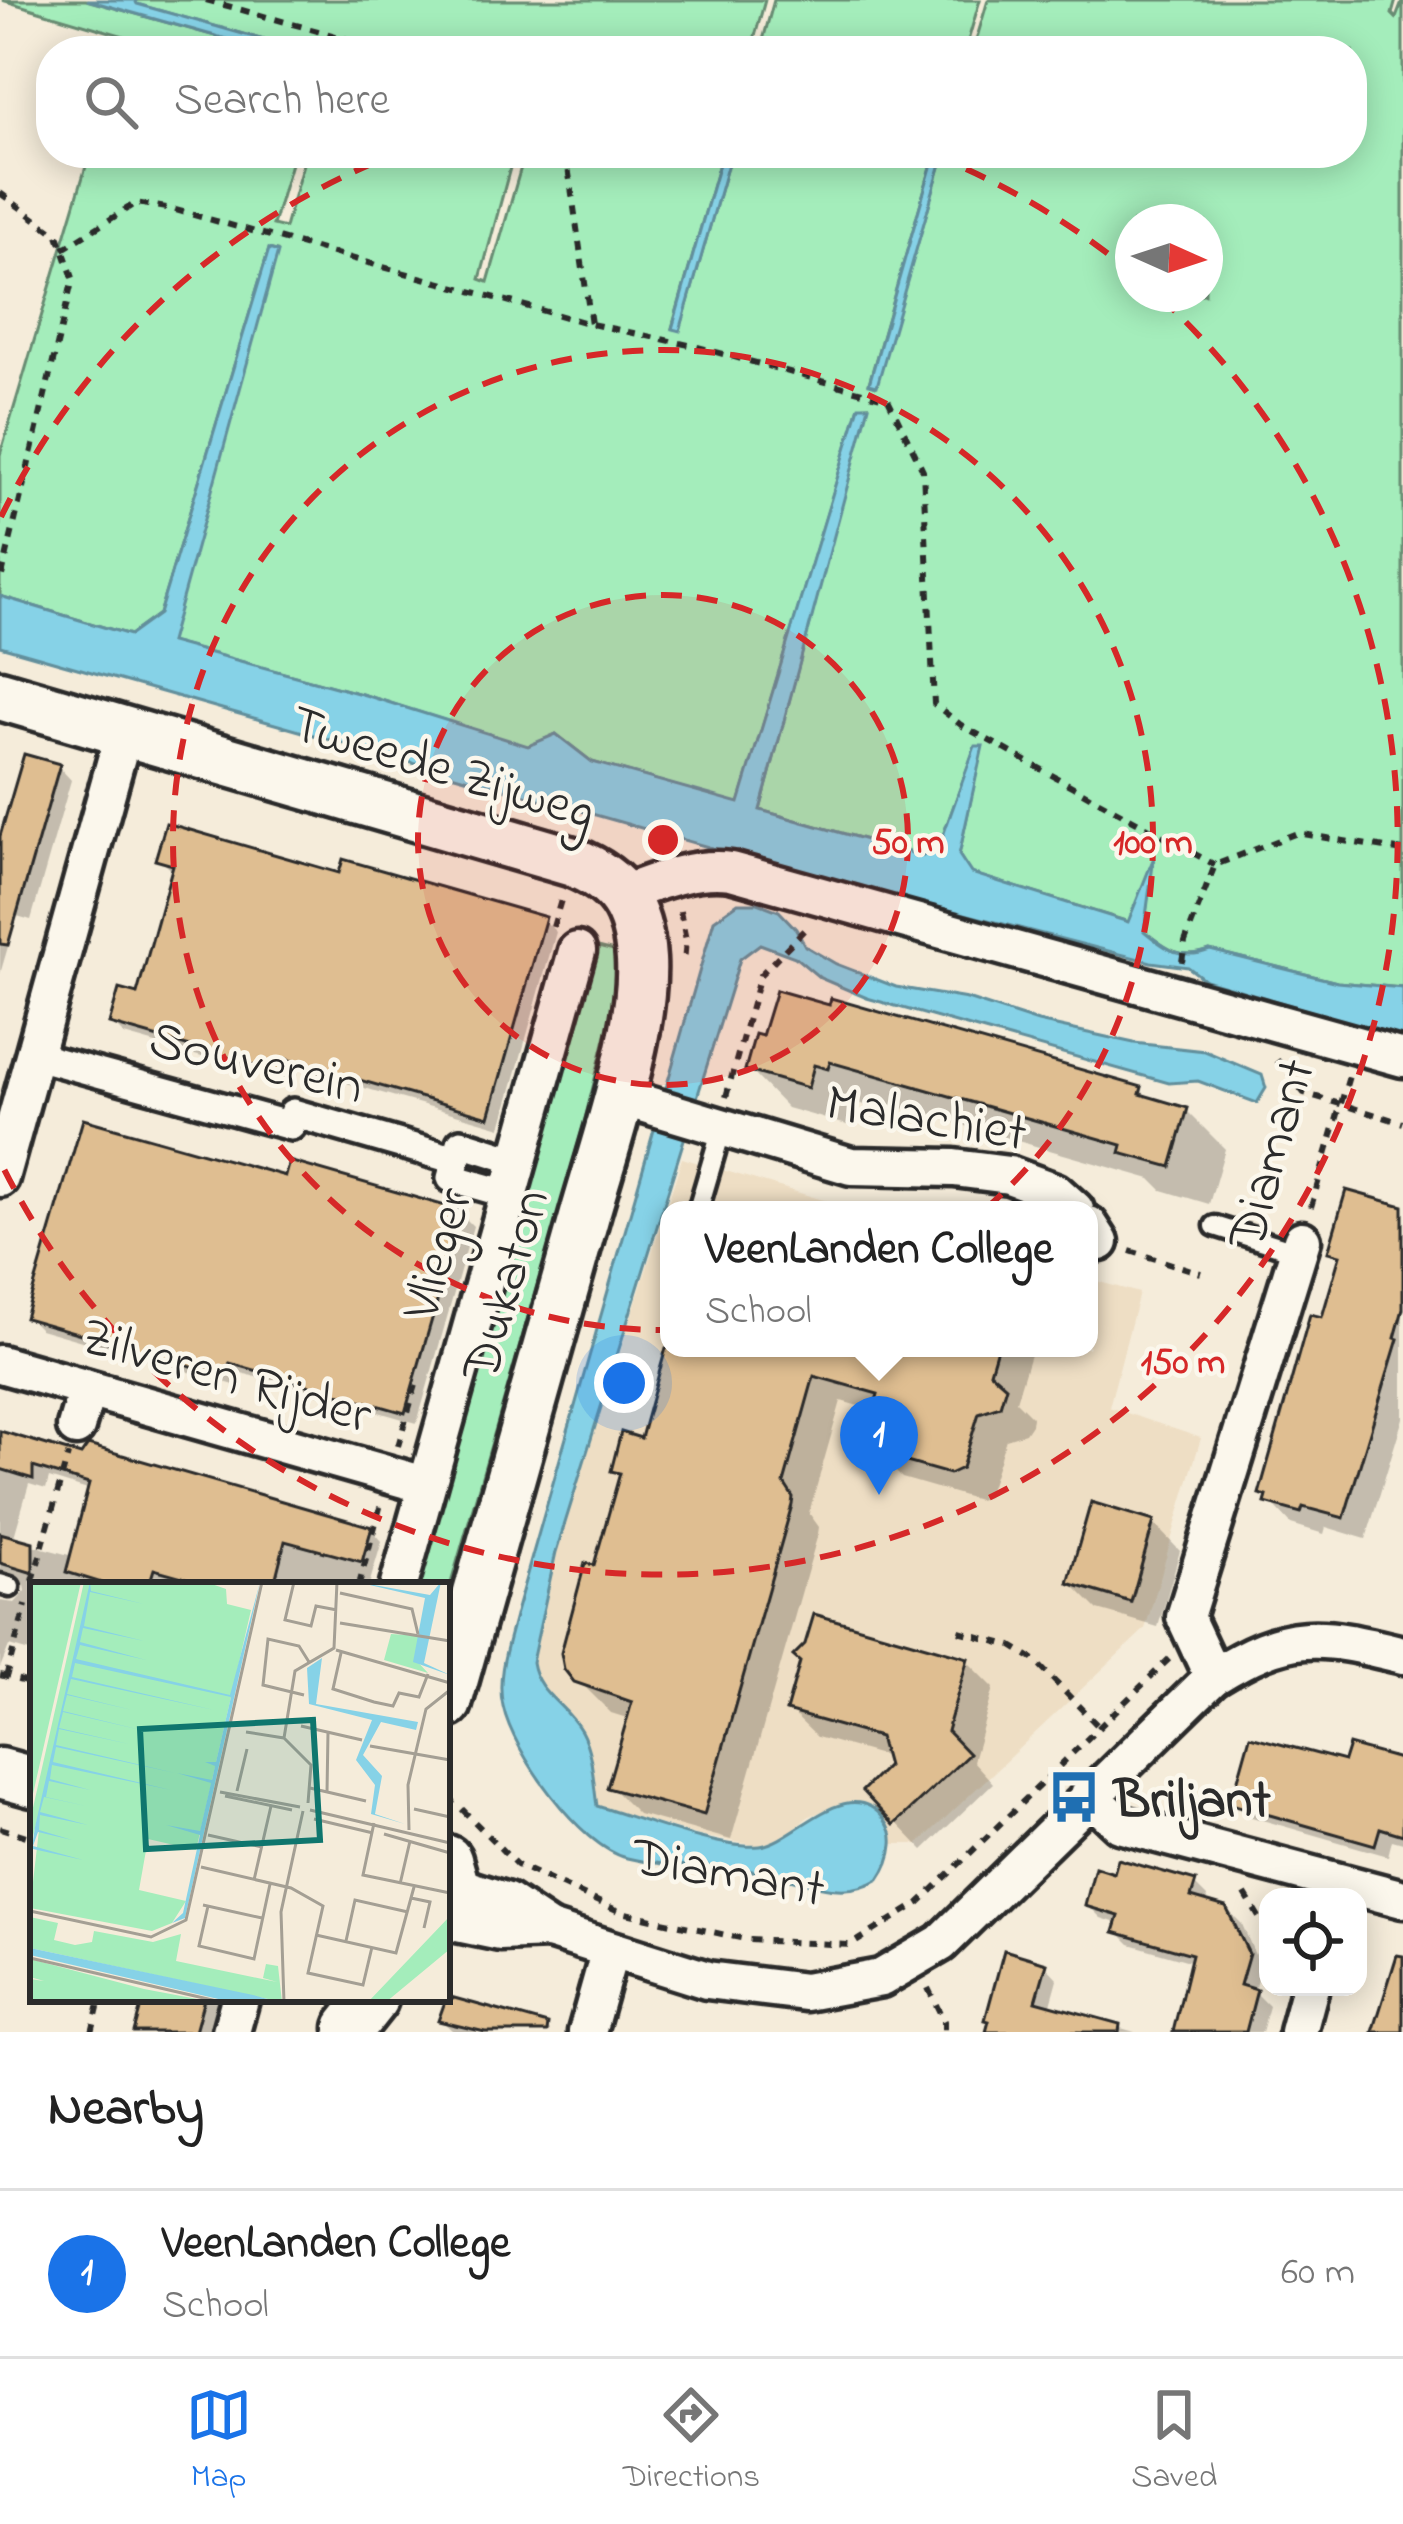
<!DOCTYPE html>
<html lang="en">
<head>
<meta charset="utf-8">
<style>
  body { margin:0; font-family:"Indie Flower",sans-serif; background:#f2f2f2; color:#222 }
  .controls { position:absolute; right:36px; bottom:36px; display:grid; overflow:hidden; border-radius:24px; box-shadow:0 6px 30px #0003 }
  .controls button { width:108px; height:108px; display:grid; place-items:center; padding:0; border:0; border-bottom:3px solid #e0e0e0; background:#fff; color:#222; font:60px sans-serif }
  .compass { position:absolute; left:1115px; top:204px; width:108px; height:108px; border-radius:50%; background:#fff; box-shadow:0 6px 30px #0003; rotate:93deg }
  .you { position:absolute; left:624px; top:1383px; width:42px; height:42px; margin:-30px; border:9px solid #fff; border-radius:50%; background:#1a73e8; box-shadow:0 0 0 18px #1a73e833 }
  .badge { display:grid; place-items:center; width:78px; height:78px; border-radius:50%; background:#1a73e8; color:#fff; font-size:39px; font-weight:700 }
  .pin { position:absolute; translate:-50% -99px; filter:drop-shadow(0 3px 6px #0008) }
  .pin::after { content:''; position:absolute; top:63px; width:42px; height:36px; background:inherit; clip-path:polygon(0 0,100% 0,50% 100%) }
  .popup { position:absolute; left:660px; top:1201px; width:438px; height:156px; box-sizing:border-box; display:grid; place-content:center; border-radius:24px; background:#fff; filter:drop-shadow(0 3px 9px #0005); font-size:39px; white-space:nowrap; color:#767676 }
  .popup b { font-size:45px; color:#222 }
  .popup::after { content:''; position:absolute; left:50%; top:100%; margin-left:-24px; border:24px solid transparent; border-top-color:#fff }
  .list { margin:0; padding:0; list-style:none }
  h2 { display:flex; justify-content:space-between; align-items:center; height:156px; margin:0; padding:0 48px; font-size:51px }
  h2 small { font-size:39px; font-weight:400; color:#767676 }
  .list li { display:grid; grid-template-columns:78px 1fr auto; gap:36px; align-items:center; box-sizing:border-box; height:168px; padding:0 48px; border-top:3px solid #e0e0e0 }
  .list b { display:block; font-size:45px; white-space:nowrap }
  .list p { margin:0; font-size:39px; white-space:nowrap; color:#767676 }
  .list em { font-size:39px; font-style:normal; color:#767676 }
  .icon { flex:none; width:66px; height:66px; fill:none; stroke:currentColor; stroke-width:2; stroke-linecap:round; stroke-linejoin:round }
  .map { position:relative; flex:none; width:1403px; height:2032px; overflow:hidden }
  .search { position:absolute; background:#fff; box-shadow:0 6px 30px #0003; left:36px; right:36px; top:36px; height:132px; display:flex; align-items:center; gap:30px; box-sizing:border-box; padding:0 42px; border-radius:48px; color:#767676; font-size:45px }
  .sheet { height:324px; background:#fff }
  nav { display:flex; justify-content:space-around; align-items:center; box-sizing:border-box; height:168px; border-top:3px solid #e0e0e0; background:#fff; font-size:33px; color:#767676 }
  nav a { display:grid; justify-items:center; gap:6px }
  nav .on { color:#1a73e8 }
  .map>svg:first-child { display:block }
  .built { fill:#eedec4 }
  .green { fill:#a4edbb; stroke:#688c73; stroke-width:3; fill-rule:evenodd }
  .water { fill:#86d2e7; stroke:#628f9c; stroke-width:3 }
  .shadow { fill:#0003; fill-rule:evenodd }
  .building { fill:#dfbe91; stroke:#2b2b2b; stroke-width:3 }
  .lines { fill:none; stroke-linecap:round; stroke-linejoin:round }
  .service-casing { stroke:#2b2b2b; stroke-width:27 }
  .pedestrian-casing { stroke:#2b2b2b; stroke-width:36 }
  .minor-casing { stroke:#2b2b2b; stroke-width:45 }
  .tertiary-casing { stroke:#2b2b2b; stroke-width:57 }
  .path { stroke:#2b2b2b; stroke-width:6; stroke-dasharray:9 9; stroke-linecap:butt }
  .service { stroke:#fbf7ec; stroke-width:18 }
  .pedestrian { stroke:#fbf7ec; stroke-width:27 }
  .minor { stroke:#fbf7ec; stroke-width:36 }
  .tertiary { stroke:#fbf7ec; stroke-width:48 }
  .ring { fill:none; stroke:#d62828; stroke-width:6; stroke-dasharray:21 15 }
  .labels { text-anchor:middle; stroke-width:9; stroke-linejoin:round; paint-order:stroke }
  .street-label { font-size:54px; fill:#2b2b2b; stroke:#fbf7ec }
  .poi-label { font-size:54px; font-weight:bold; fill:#2b2b2b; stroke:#fbf7ec; text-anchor:start }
  .inset-road { fill:none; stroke:#a49f94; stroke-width:3 }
  .view { fill:#0f766e; fill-opacity:0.15; stroke:#0f766e; stroke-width:6 }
  .inset-edge { fill:none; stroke:#2b2b2b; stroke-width:6 }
  .centre { fill:#d62828; stroke:#fbf7ec; stroke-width:6 }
  .ring-label { font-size:36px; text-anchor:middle; font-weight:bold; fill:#d62828; stroke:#fbf7ec; stroke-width:9; stroke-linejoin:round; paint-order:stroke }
</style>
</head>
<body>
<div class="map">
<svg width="1403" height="2032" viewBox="0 0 1403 2032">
  <rect width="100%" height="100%" fill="#f5ecda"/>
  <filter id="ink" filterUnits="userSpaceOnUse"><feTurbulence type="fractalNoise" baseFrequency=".00833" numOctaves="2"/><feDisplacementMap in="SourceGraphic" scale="24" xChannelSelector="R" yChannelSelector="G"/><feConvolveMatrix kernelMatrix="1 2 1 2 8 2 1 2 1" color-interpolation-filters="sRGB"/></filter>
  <g filter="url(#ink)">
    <polygon class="built" points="682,1158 857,1210 669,1210 669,1348 1089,1348 1089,1279 1139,1293 1109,1407 1201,1438 1145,1629 918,1844 892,1844 890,1827 858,1804 832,1807 808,1817 783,1839 760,1846 700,1836 597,1806 588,1747 579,1726 535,1678 532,1662 556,1552"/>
    <g class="green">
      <polygon points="2,0 86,0 269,51 120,51 124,36"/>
      <polygon points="135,0 765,0 751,51 303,51 136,4"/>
      <polygon points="774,0 980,0 965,51 760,51"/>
      <path d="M988 0H1396L1392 14 1396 18 1403 0V988L1337 982 1210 950C1182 961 1166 949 1144 931L1152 863 1129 922 970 873 959 855 982 747H975L941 841 923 856 760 810 868 406 859 407 739 804 592 762 556 734 528 747 365 695 169 642 277 251 269 249 159 614 130 635 0 596V455L90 153H294L273 225 285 228 306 153H514L480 279 488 282 525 153H722L672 328 680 330 731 153H935L869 383 876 386 944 153H1352V51H973ZM1133 222H1205V294H1133Z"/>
      <polygon points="598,947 622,953 621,974 583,1127 447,1597 447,1585 415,1585 498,1277"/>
    </g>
    <g class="water">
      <polygon points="87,0 135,0 137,4 303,51 269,51"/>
      <polygon points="722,153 731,153 680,331 672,329"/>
      <polygon points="935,153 944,153 877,386 869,384"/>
      <path d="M269 249 278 252 170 642 365 695 528 746 556 734 592 762 739 803 859 406H869L760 810 923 856 941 841 975 746H983L959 855 971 873 1128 922 1154 857 1144 931C1166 949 1181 961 1210 950L1337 982 1403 988V1038L1205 980 1188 967 1151 962 740 856 0 646V596L130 635 159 614Z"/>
      <path d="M738 903H758L779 911 796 929 805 946 836 964 896 987 967 999 1038 1022 1134 1043 1205 1051 1262 1075 1266 1088 1257 1103 1198 1081 1169 1083 867 998 820 978 795 957 760 944 740 959 556 1552 532 1662C537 1694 566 1704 581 1731 593 1753 593 1781 597 1806 638 1818 720 1850 760 1846 795 1842 848 1771 884 1819 890 1827 893 1834 892 1845 891 1857 886 1869 879 1879 841 1902 805 1880 765 1873 720 1864 671 1869 627 1858 580 1846 513 1753 503 1706 496 1677 508 1644 515 1616L714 920Z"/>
    </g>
    <g class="shadow">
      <polygon points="58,766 71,780 31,920 17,916 0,974 0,848"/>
      <polygon points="159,859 341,877 544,920 556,932 501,1127 298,1069 294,1083 124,1035 112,1023 140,998 174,872"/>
      <polygon points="757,1038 1141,1090 1151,1100 1186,1110 1225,1149 1209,1204 1162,1190 1151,1179 868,1098 866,1105 853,1102 847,1125 787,1108 749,1069"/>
      <polygon points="287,1180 461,1214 473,1226 417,1423 242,1373 238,1386 40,1329 28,1317"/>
      <polygon points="1403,1209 1403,1418 1366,1539 1326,1527 1324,1534 1291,1524 1262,1493 1341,1260 1332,1251"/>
      <polygon points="669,1348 1032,1348 1016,1401 1032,1417 1031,1424 1025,1433 1006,1439 987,1497 978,1500 902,1478 874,1450 876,1411 841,1401 809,1513 819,1527 818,1534 731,1840 638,1814 611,1787 630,1719 611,1713 582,1684 596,1569 622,1478 614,1470 643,1441"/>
      <path d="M0 1435 371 1529 382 1541 369 1585H33V1653L9 1646 0 1668V1601L15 1603 26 1591 25 1586 8 1581 0 1589ZM49 1478 91 1491 73 1556 13 1540 29 1484 46 1489Z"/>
      <polygon points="1153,1523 1180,1551 1158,1627 1098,1610 1071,1583"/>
      <polygon points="967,1661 994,1688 973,1761 993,1783 923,1850 866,1791 890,1767 888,1757 817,1737 789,1710"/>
      <polygon points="1403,1763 1403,1843 1392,1840 1388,1856 1248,1816 1234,1803 1346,1765"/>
      <polygon points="1194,1884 1207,1897 1205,1904 1228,1910 1242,1924 1260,1967 1254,1991 1269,2006 1262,2032 1175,2032 1193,1962 1130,1944 1117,1931 1120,1924 1101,1918 1088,1905"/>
      <polygon points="1045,1965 1058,1979 1050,2008 1135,2032 987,2032"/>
      <polygon points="146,1999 246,1999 244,2032 137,2032"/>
      <polygon points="441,2020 546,2027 551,2032 454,2032"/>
    </g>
    <g class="building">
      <polygon points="24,754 60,764 8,945 0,944 0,836"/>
      <polygon points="166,823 339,873 343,859 546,917 489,1117 286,1059 282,1073 109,1024 119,989 137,994 173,865 155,860"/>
      <polygon points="776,990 829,1005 831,998 1142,1087 1140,1094 1188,1108 1171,1167 1120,1153 1122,1145 830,1062 828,1069 814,1065 808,1088 745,1070 755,1034 762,1036"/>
      <polygon points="83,1119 285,1176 289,1161 463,1211 405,1413 230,1363 226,1376 25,1318"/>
      <polygon points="1346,1190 1403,1206 1403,1309 1395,1338 1398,1339 1344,1518 1303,1507 1301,1513 1265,1503 1267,1496 1259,1494 1310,1314 1322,1317 1340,1255 1328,1252"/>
      <polygon points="666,1348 997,1348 990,1372 1006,1386 1000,1406 979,1413 962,1468 949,1474 871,1452 865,1440 878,1394 814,1376 784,1483 793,1497 792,1505 704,1815 607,1788 632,1702 574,1682 564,1669 561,1653 585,1563 594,1565 620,1473 611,1471 621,1432 641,1438"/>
      <polygon points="0,1431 81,1455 88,1445 372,1527 362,1562 285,1541 274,1585 211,1585 154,1569 149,1585 108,1585 66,1572 89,1484 33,1467 33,1479 0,1469"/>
      <polygon points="1091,1502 1154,1521 1131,1602 1068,1583"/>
      <polygon points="0,1533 33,1542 33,1573 0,1563"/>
      <polygon points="814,1614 968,1658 947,1731 969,1754 894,1825 862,1791 887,1766 879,1737 786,1711 800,1662 793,1656 805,1644"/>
      <polygon points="1250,1736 1344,1761 1349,1745 1403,1760 1403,1835 1380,1828 1375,1845 1231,1804"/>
      <polygon points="1118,1859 1196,1881 1191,1897 1226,1907 1249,1954 1240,1985 1257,1990 1246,2032 1173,2032 1192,1954 1114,1932 1119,1916 1085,1906 1095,1867 1114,1873"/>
      <polygon points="1004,1950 1047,1963 1036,2001 1120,2024 1119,2032 986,2032 989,2021 985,2020"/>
      <polygon points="1397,1955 1403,1956 1403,2032 1373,2032"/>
      <polygon points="447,1996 548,2024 547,2032 485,2032 438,2021"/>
      <polygon points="143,1999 204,1999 195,2032 134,2032"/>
    </g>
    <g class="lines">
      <g class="service-casing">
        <g id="service">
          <polyline points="698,1210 722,1128"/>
          <polyline points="1215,1226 1298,1252"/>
          <polyline points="0,1584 10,1587"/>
        </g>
      </g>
      <g class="pedestrian-casing">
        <g id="pedestrian">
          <polyline points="36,1056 291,1126 293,1113 456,1160"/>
          <polyline points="508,1194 451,1178 461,1143 518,1161"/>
        </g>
      </g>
      <g class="minor-casing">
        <g id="minor">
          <path d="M623 894C658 881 694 866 731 871L1403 1058"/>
          <polyline points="618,1096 851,1166 954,1168 1009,1175 1055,1192 1075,1210"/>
          <polyline points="0,1178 124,731"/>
          <polyline points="1089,1225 1100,1242"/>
          <path d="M1302 1240 1185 1617 1213 1677C1290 1629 1317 1634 1403 1655"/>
          <polyline points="0,1364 425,1485"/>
          <polyline points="76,1427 87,1389"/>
          <polyline points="399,1585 577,951"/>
          <polyline points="1089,1795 1120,1824 1403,1899"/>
          <polyline points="454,1885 507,1902 549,1930 707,1980 805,1992 881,1978 941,1943 1213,1677"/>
          <polyline points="447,1921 500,1932 549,1930"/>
          <polyline points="231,2032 240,1999"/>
          <polyline points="587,2032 610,1950"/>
          <polyline points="1298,2032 1310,1987"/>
        </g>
      </g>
      <g class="tertiary-casing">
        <g id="tertiary">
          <path d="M0 695 573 862C620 881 638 908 641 959 645 1030 604 1147 584 1218 538 1380 493 1542 447 1703"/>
          <polyline points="0,1773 33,1782"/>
          <polyline points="447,1860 454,1885 447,1911"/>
          <polyline points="350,2028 373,1999"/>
        </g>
      </g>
      <g class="path">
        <polyline points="206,0 390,51"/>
        <polyline points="566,153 591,324"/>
        <polyline points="0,193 58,235 73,278 0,584"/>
        <polyline points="63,249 136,203 172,209 591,324 694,346 888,399 923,470 934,704 961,725 1215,865"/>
        <polyline points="680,911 686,940 684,963"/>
        <polyline points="553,927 561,900"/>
        <polyline points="1182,962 1185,942 1215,865 1297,833 1403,851"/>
        <polyline points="1277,1060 1304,1093 1403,1123"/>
        <polyline points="726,1097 760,975 809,925"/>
        <polyline points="1311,1207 1349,1076"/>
        <polyline points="1130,1251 1201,1273"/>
        <polyline points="398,1446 418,1378"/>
        <polyline points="33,1581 68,1455"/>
        <polyline points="359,1585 381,1504"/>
        <polyline points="959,1631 1012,1646 1033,1659 1099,1727"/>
        <polyline points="0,1675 33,1684"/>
        <polyline points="6,1677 26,1605"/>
        <polyline points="447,1800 457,1804 517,1865 621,1912 749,1940 851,1945 919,1903 1169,1659"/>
        <polyline points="0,1828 33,1838"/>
        <polyline points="1245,1894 1268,1932"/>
        <polyline points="928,1988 944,2021 944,2032"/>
        <polyline points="92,2032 100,1999"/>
      </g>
      <use href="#service" class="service"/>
      <use href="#pedestrian" class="pedestrian"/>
      <use href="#minor" class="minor"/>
      <use href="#tertiary" class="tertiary"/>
    </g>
  </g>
  <circle cx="663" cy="840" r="245" fill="#d62828" fill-opacity=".12"/>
  <g class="ring">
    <circle cx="663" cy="840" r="245"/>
    <circle cx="663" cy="840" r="490"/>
    <path d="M1 517A736 736 0 0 1 393 155M933 155A736 736 0 0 1 1131 272M1160 297A736 736 0 1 1 1 1163"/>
  </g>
  <defs>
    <g id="bus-bare" transform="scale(4.14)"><path d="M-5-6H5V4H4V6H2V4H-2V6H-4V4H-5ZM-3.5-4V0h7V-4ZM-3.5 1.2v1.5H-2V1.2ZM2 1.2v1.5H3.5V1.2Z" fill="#1f6fb2" stroke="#fbf7ec" stroke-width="2.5" paint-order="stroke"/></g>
  </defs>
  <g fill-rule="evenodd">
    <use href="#bus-bare" x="1074" y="1797"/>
  </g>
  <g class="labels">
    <g class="street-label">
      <text transform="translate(444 765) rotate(17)" y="19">Tweede Zijweg</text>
      <text transform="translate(257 1060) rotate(13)" y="19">Souverein</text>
      <text transform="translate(927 1115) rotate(9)" y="19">Malachiet</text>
      <text transform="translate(1269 1153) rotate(-74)" y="19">Diamant</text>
      <text transform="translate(435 1253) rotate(-74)" y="19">Vlieger</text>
      <text transform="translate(503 1284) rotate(-74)" y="19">Dukaton</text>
      <text transform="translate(227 1373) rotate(16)" y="19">Zilveren Rijder</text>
      <text transform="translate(729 1870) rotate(10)" y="19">Diamant</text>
    </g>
    <g class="poi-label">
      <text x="1114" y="1816">Briljant</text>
    </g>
  </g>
  <g transform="translate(30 1582)">
    <rect width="420" height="420" fill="#f5ecda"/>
    <path d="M0 0H51L0 225ZM54 0H176L196 7 197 22 221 28 166 268 118 257 109 308 156 319 142 341 122 349 0 326 9 248 7 238 0 267V239ZM361 52 392 54 384 76 398 91 354 78ZM420 334V367L356 420H338ZM0 335 28 341 24 358 45 363 62 360 64 349 123 360 151 352 146 379 247 400 233 396 236 382 248 384 252 420 0 366ZM0 377 114 407 183 420H0V397L14 399 0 395Z" fill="#a4edbb"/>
    <path d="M60 0 61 9 114 22 60 10 54 44 114 59 53 46 50 60 116 78 50 63 46 77 200 113 230 0 155 336 142 341 153 331 170 253 136 243 170 249 181 201 147 191 182 198 185 184 175 180H186L201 115 45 81 42 95 184 128 41 97 37 112 102 128 37 113 33 129 111 148 33 130 29 146 99 162 29 147 26 163 145 191 26 165 23 180 141 208 22 183 20 197 60 208 19 199 16 215 56 224 14 215 10 230 58 243 10 233 9 248 42 258 8 250 3 264 53 278 3 267 0 278 5 245ZM327 0 400 13 411 0 394 81 420 93 383 80 395 16ZM292 76 286 122 388 140 386 148 351 140 333 173 352 194 345 232 375 242 341 232 345 203 326 178 342 138 279 122 277 86ZM0 366 223 413 248 420H201L0 373Z" fill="#86d2e7"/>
    <path class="inset-road" d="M264 0 255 38 281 44 286 24 307 28M310 11 382 27 388 52M310 41 420 59M306 68 420 101M311 71 303 107 344 120 363 124 369 111 389 115 398 92M274 113 233 103 238 57 269 64 279 80M271 144 332 158M216 150 254 156 265 89 304 66 307 0M254 156 281 183 278 221M340 164 420 178M280 206 336 219M207 209 217 167M190 210 270 225M297 210 298 150M195 214 262 228M384 227 420 235M280 228 420 261M284 237 343 251M344 241 333 293 420 311M379 248 378 203 396 127 420 108M354 252 420 271M178 253 232 265M171 285 261 306 293 324 278 391 333 403 342 365M224 298 241 224M370 302 380 259M381 316 400 320 394 346M173 323 232 336M178 324 169 364 224 377 240 302M0 329 121 355 156 338 232 0M286 353 366 371 384 305M316 359 325 318 378 330M0 376 191 420M254 420 251 330 273 229"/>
    <path class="view" d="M283 138 290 258 116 267 110 147Z"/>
    <rect width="420" height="420" class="inset-edge"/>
  </g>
  <circle cx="663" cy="840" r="18" class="centre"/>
  <g class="ring-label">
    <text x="908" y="853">50 m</text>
    <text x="1153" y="853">100 m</text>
    <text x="1183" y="1373">150 m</text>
  </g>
</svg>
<div class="controls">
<button><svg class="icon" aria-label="locate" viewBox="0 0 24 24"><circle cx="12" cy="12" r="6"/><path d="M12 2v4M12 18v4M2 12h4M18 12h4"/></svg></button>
</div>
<svg class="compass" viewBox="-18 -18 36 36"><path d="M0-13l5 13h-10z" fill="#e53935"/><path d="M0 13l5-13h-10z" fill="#767676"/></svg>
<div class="you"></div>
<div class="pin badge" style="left:879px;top:1495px">1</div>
<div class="popup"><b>VeenLanden College</b>School</div>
<div class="search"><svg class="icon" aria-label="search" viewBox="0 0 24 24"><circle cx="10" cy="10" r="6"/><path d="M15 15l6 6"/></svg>Search here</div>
</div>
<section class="sheet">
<h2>Nearby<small></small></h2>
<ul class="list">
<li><span class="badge">1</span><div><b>VeenLanden College</b><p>School</p></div><em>60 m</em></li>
</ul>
</section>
<nav>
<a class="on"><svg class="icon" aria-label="map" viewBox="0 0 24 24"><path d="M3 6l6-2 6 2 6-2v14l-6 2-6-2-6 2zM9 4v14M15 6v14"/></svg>Map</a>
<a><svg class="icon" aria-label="directions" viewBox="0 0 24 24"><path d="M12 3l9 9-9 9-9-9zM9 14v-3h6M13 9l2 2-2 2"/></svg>Directions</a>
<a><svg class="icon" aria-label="saved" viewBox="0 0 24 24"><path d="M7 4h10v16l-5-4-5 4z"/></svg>Saved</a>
</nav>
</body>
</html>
